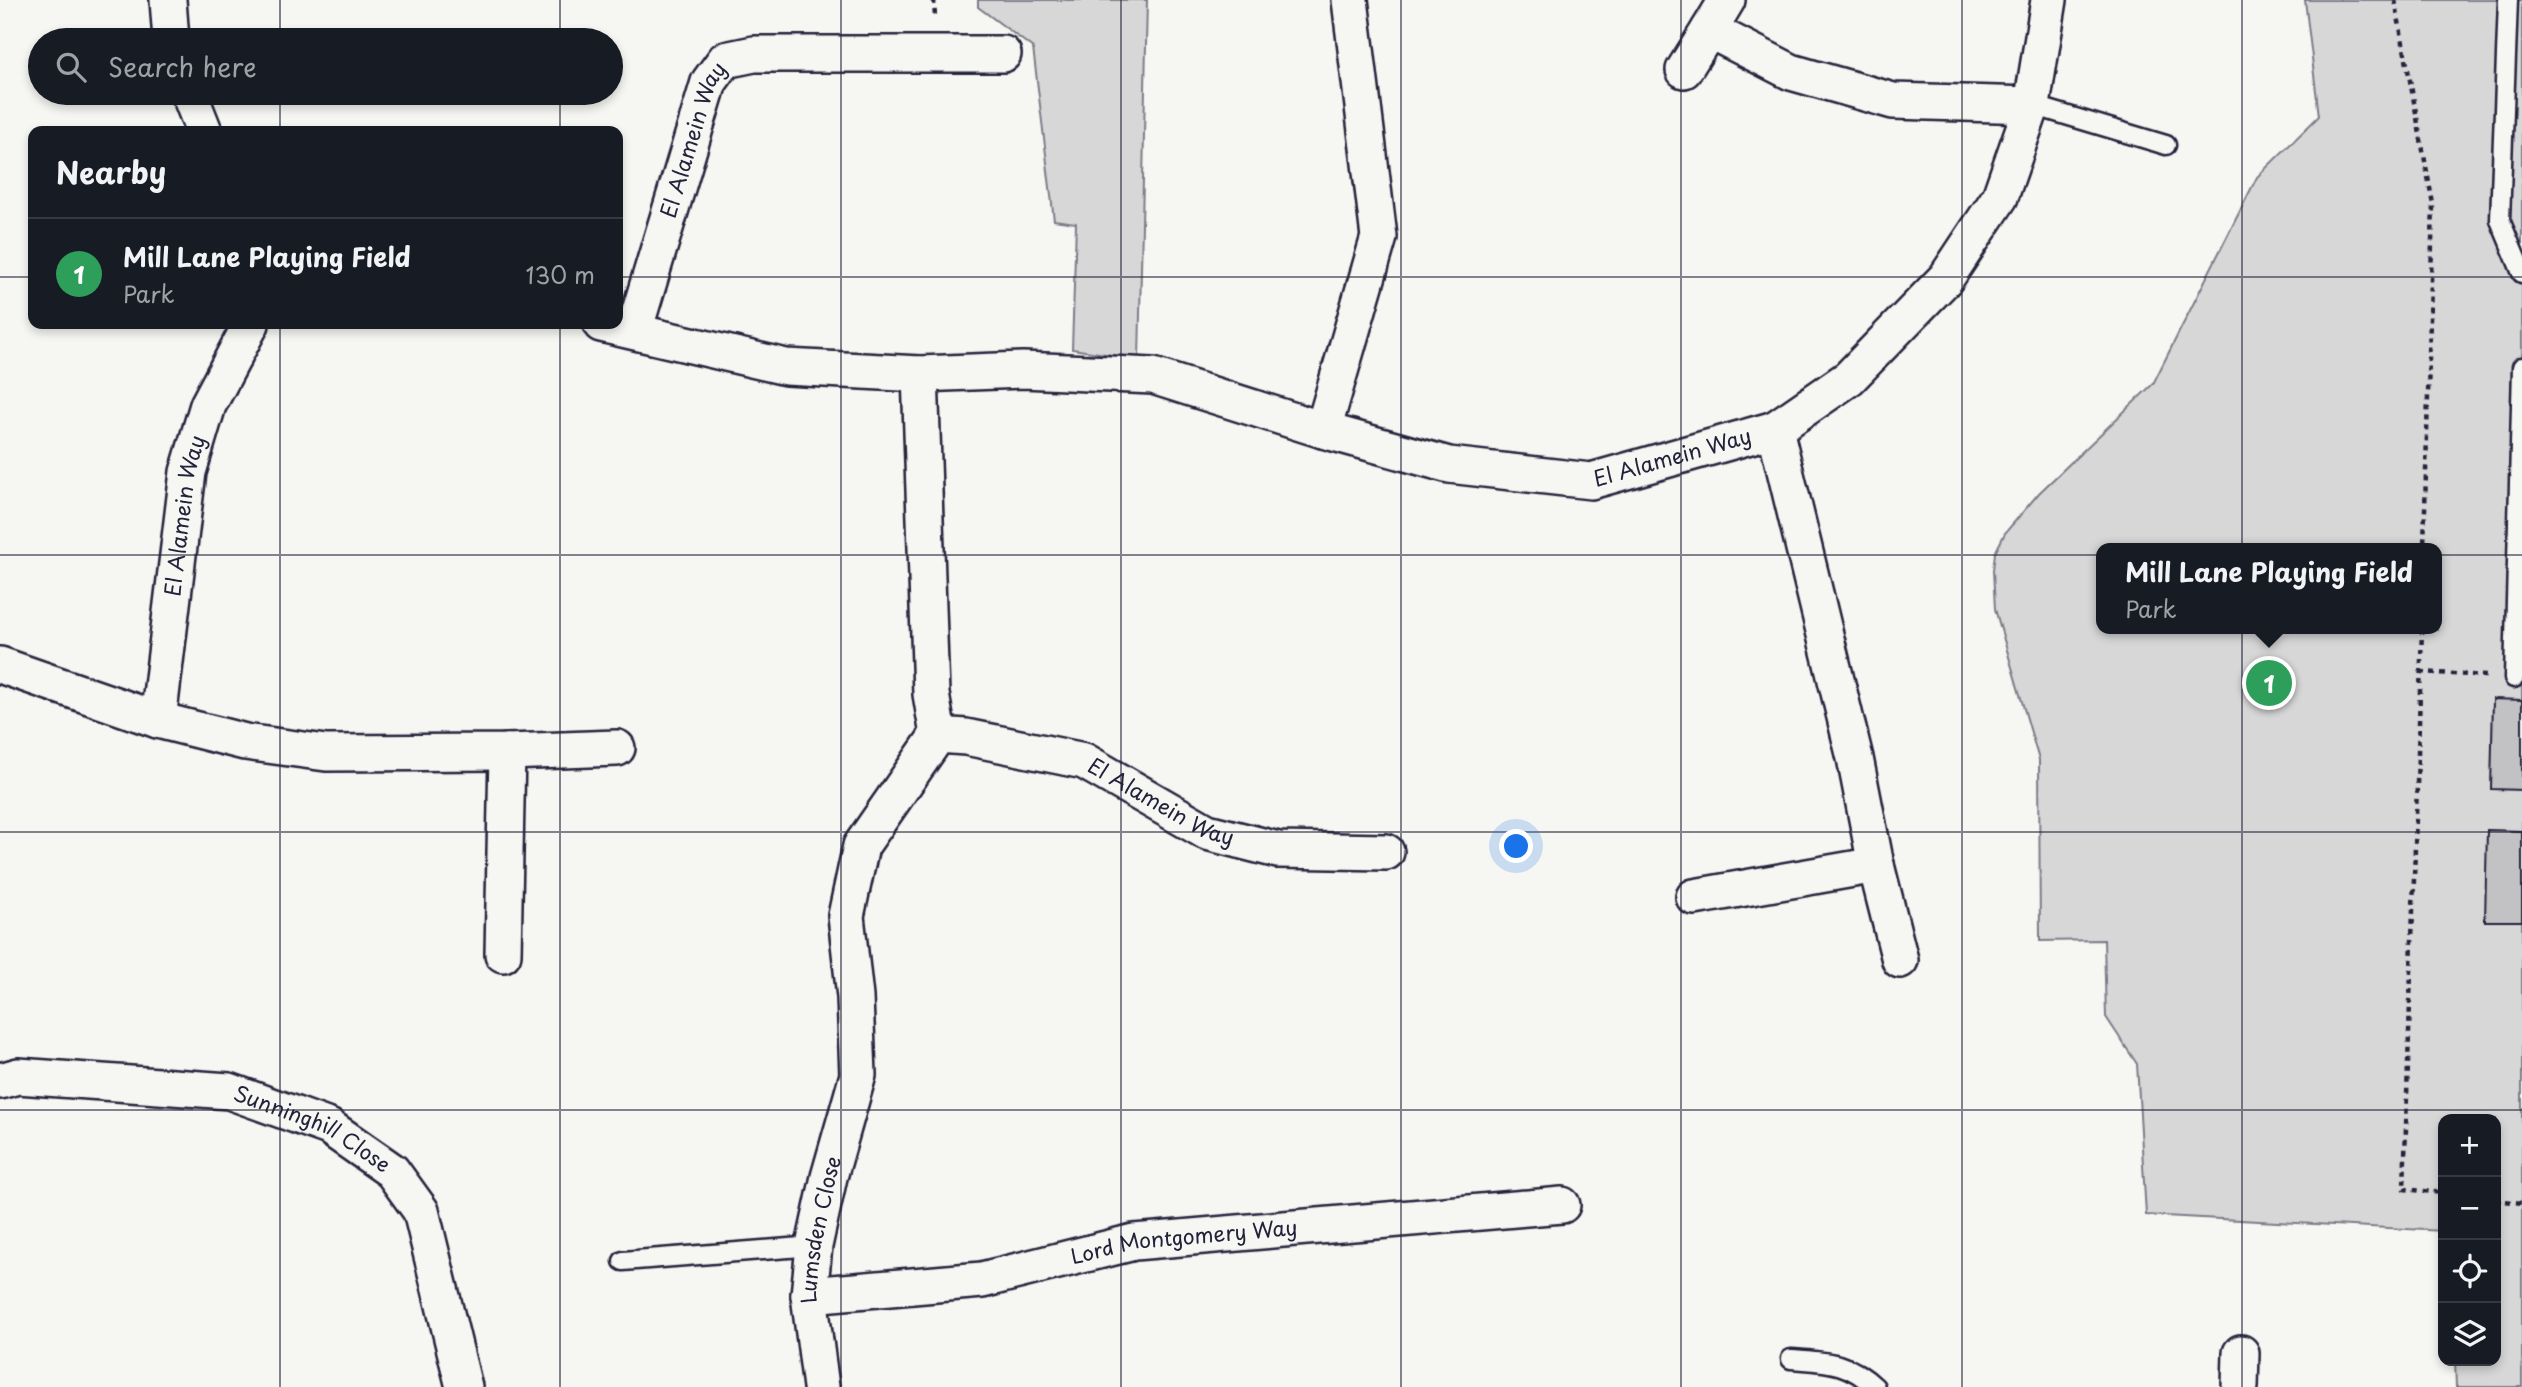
<!DOCTYPE html>
<html lang="en">
<head>
<meta charset="utf-8">
<style>
  body { margin:0; font-family:"Playpen Sans",sans-serif; background:#20242c; color:#f1f3f6 }
  .controls { position:absolute; right:21px; bottom:21px; display:grid; overflow:hidden; border-radius:14px; box-shadow:0 4px 10px #0003 }
  .controls button { width:63px; height:63px; display:grid; place-items:center; padding:0; border:0; border-bottom:2px solid #363941; background:#171b24; color:#f1f3f6; font:35px sans-serif }
  .you { position:absolute; left:1517px; top:847px; width:24px; height:24px; margin:-18px; border:5px solid #fff; border-radius:50%; background:#1a73e8; box-shadow:0 0 0 10px #1a73e833 }
  .badge { display:grid; place-items:center; width:46px; height:46px; border-radius:50%; background:#b45309; color:#fff; font-size:23px; font-weight:700 }
  .pin { position:absolute; translate:-50% -50%; border:4px solid #fff; box-shadow:0 2px 7px #0006 }
  .popup { position:absolute; left:2096px; top:543px; width:346px; height:91px; box-sizing:border-box; display:grid; place-content:center; border-radius:14px; background:#171b24; filter:drop-shadow(0 2px 5px #0005); font-size:23px; white-space:nowrap; color:#9ea1a6 }
  .popup b { font-size:26px; color:#f1f3f6 }
  .popup::after { content:''; position:absolute; left:50%; top:100%; margin-left:-14px; border:14px solid transparent; border-top-color:#171b24 }
  .list { margin:0; padding:0; list-style:none }
  h2 { display:flex; justify-content:space-between; align-items:center; height:91px; margin:0; padding:0 28px; font-size:30px }
  h2 small { font-size:23px; font-weight:400; color:#9ea1a6 }
  .list li { display:grid; grid-template-columns:46px 1fr auto; gap:21px; align-items:center; box-sizing:border-box; height:112px; padding:0 28px; border-top:2px solid #363941 }
  .list b { display:block; font-size:26px; white-space:nowrap }
  .list p { margin:0; font-size:23px; white-space:nowrap; color:#9ea1a6 }
  .list em { font-size:23px; font-style:normal; color:#9ea1a6 }
  .icon { flex:none; width:38px; height:38px; fill:none; stroke:currentColor; stroke-width:2; stroke-linecap:round; stroke-linejoin:round }
  .map { position:relative; flex:none; width:2522px; height:1387px; overflow:hidden }
  .search { position:absolute; background:#171b24; box-shadow:0 4px 10px #0003; left:28px; top:28px; width:595px; height:77px; display:flex; align-items:center; gap:18px; box-sizing:border-box; padding:0 24px; border-radius:38px; color:#9ea1a6; font-size:26px }
  .panel { position:absolute; background:#171b24; box-shadow:0 4px 10px #0003; left:28px; top:126px; width:595px; height:203px; border-radius:14px }
  .map>svg:first-child { display:block }
  .green { fill:#d7d7d7; stroke:#7c7c89; stroke-width:2; fill-rule:evenodd }
  .building { fill:#c2c2c4; stroke:#22223b; stroke-width:2 }
  .lines { fill:none; stroke-linecap:round; stroke-linejoin:round }
  .service-casing { stroke:#22223b; stroke-width:23 }
  .minor-casing { stroke:#22223b; stroke-width:40 }
  .path { stroke:#22223b; stroke-width:4.5; stroke-dasharray:5 5; stroke-linecap:butt }
  .service { stroke:#f6f6f2; stroke-width:18 }
  .minor { stroke:#f6f6f2; stroke-width:35 }
  .grid { fill:none; stroke:#22223b; stroke-width:2; stroke-opacity:0.55 }
  .labels { text-anchor:middle; stroke-width:5; stroke-linejoin:round; paint-order:stroke }
  .street-label { font-size:21px; fill:#22223b; stroke:#f6f6f2 }
</style>
</head>
<body>
<div class="map">
<svg width="2522" height="1387" viewBox="0 0 2522 1387">
  <rect width="100%" height="100%" fill="#f6f6f2"/>
  <filter id="ink" filterUnits="userSpaceOnUse"><feTurbulence type="fractalNoise" baseFrequency=".0143" numOctaves="2"/><feDisplacementMap in="SourceGraphic" scale="14" xChannelSelector="R" yChannelSelector="G"/><feConvolveMatrix kernelMatrix="1 2 1 2 8 2 1 2 1" color-interpolation-filters="sRGB"/></filter>
  <g filter="url(#ink)">
    <g class="green">
      <polygon points="978,0 1147,0 1139,359 1072,349 1076,223 1054,220 1033,48 978,7"/>
      <path d="M2305 0H2522V1387H2456L2455 1361H2496V1119H2443V1231L2146 1215 2137 1064 2106 1017 2104 940 2040 941 2039 760 1995 609 1993 570 1995 553 2005 533 2039 493 2153 384 2257 177 2319 116ZM2101 548H2437V629H2101Z"/>
    </g>
    <g class="building">
      <polygon points="2493,699 2522,700 2522,790 2491,789"/>
      <polygon points="2487,830 2522,831 2522,921 2485,921"/>
    </g>
    <g class="lines">
      <g class="service-casing">
        <g id="service">
          <polyline points="2508,0 2500,220 2522,273"/>
          <polyline points="2032,105 2166,145"/>
          <polyline points="2514,678 2522,367"/>
          <polyline points="623,1261 814,1246"/>
          <path d="M1791 1359C1826 1362 1848 1361 1875 1387"/>
        </g>
      </g>
      <g class="minor-casing">
        <g id="minor">
          <polyline points="168,0 171,40"/>
          <polyline points="1727,0 1709,30 1791,72 1893,101 2032,105"/>
          <polyline points="1684,70 1709,30"/>
          <polyline points="189,93 204,131"/>
          <path id="s1" d="M601 324 786 367 920 374 1023 370 1153 376 1323 430 1449 465 1591 481 1775 429 1849 378 1946 278 2000 197 2032 105 2049 0"/>
          <path id="s2" d="M634 331 709 82 725 60 754 54H1003"/>
          <path id="s3" d="M920 374 931 694 938 735 966 737 1084 761 1207 832 1278 850 1386 852"/>
          <polyline points="1775,429 1855,758 1876,865 1900,960"/>
          <polyline points="1323,430 1379,237 1350,0"/>
          <polyline points="0,665 158,720 245,742 326,753 507,752 617,748"/>
          <path id="s4" d="M158 720 188 472 208 405 251 324"/>
          <polyline points="1694,897 1876,865"/>
          <polyline points="503,954 507,752"/>
          <path id="s5" d="M0 1081 18 1076 229 1091 329 1127 392 1171 421 1211 464 1387"/>
          <path id="s6" d="M809 1295 982 1280 1134 1242 1562 1205"/>
          <path id="s7" d="M821 1387 809 1295 814 1246 829 1177 858 1075 855 997 846 916 861 846 938 735"/>
          <polyline points="2240,1387 2241,1353"/>
        </g>
      </g>
      <g class="path">
        <polyline points="934,0 935,18"/>
        <polyline points="2395,0 2433,204 2424,548"/>
        <polyline points="2422,629 2404,1189 2443,1193"/>
        <polyline points="2421,672 2486,676"/>
        <polyline points="2496,1200 2522,1203"/>
      </g>
      <use href="#service" class="service"/>
      <use href="#minor" class="minor"/>
    </g>
  </g>
  <path class="grid" d="M280 0V40M560 0V40M841 0V1387M1121 0V1387M1401 0V1387M1681 0V1387M1962 0V1387M2242 0V1387M280 93V131M560 93V131M0 277H33M618 277H2522M280 324V1387M560 324V1387M0 555H2522M0 832H2522M0 1110H2522"/>
  <g class="labels">
    <g class="street-label">
      <text dy="7" stroke="none"><textPath href="#s2" startOffset="200">El Alamein Way</textPath></text>
      <text dy="7" stroke="none"><textPath href="#s1" startOffset="1094">El Alamein Way</textPath></text>
      <text dy="7" stroke="none"><textPath href="#s4" startOffset="206">El Alamein Way</textPath></text>
      <text dy="7" stroke="none"><textPath href="#s3" startOffset="598">El Alamein Way</textPath></text>
      <text dy="7" stroke="none"><textPath href="#s5" startOffset="322">Sunninghill Close</textPath></text>
      <text dy="7" stroke="none"><textPath href="#s7" startOffset="159">Lumsden Close</textPath></text>
      <text dy="7" stroke="none"><textPath href="#s6" startOffset="380">Lord Montgomery Way</textPath></text>
    </g>
  </g>
</svg>
<div class="controls">
<button>+</button>
<button>−</button>
<button><svg class="icon" aria-label="locate" viewBox="0 0 24 24"><circle cx="12" cy="12" r="6"/><path d="M12 2v4M12 18v4M2 12h4M18 12h4"/></svg></button>
<button><svg class="icon" aria-label="layers" viewBox="0 0 24 24"><path d="M12 4l9 5-9 5-9-5zM3 14l9 5 9-5"/></svg></button>
</div>
<div class="you"></div>
<div class="pin badge" style="left:2269px;top:683px;background:#2e9e5b">1</div>
<div class="popup"><b>Mill Lane Playing Field</b>Park</div>
<div class="search"><svg class="icon" aria-label="search" viewBox="0 0 24 24"><circle cx="10" cy="10" r="6"/><path d="M15 15l6 6"/></svg>Search here</div>
<section class="panel">
<h2>Nearby<small></small></h2>
<ul class="list">
<li><span class="badge" style="background:#2e9e5b">1</span><div><b>Mill Lane Playing Field</b><p>Park</p></div><em>130 m</em></li>
</ul>
</section>
</div>
</body>
</html>
